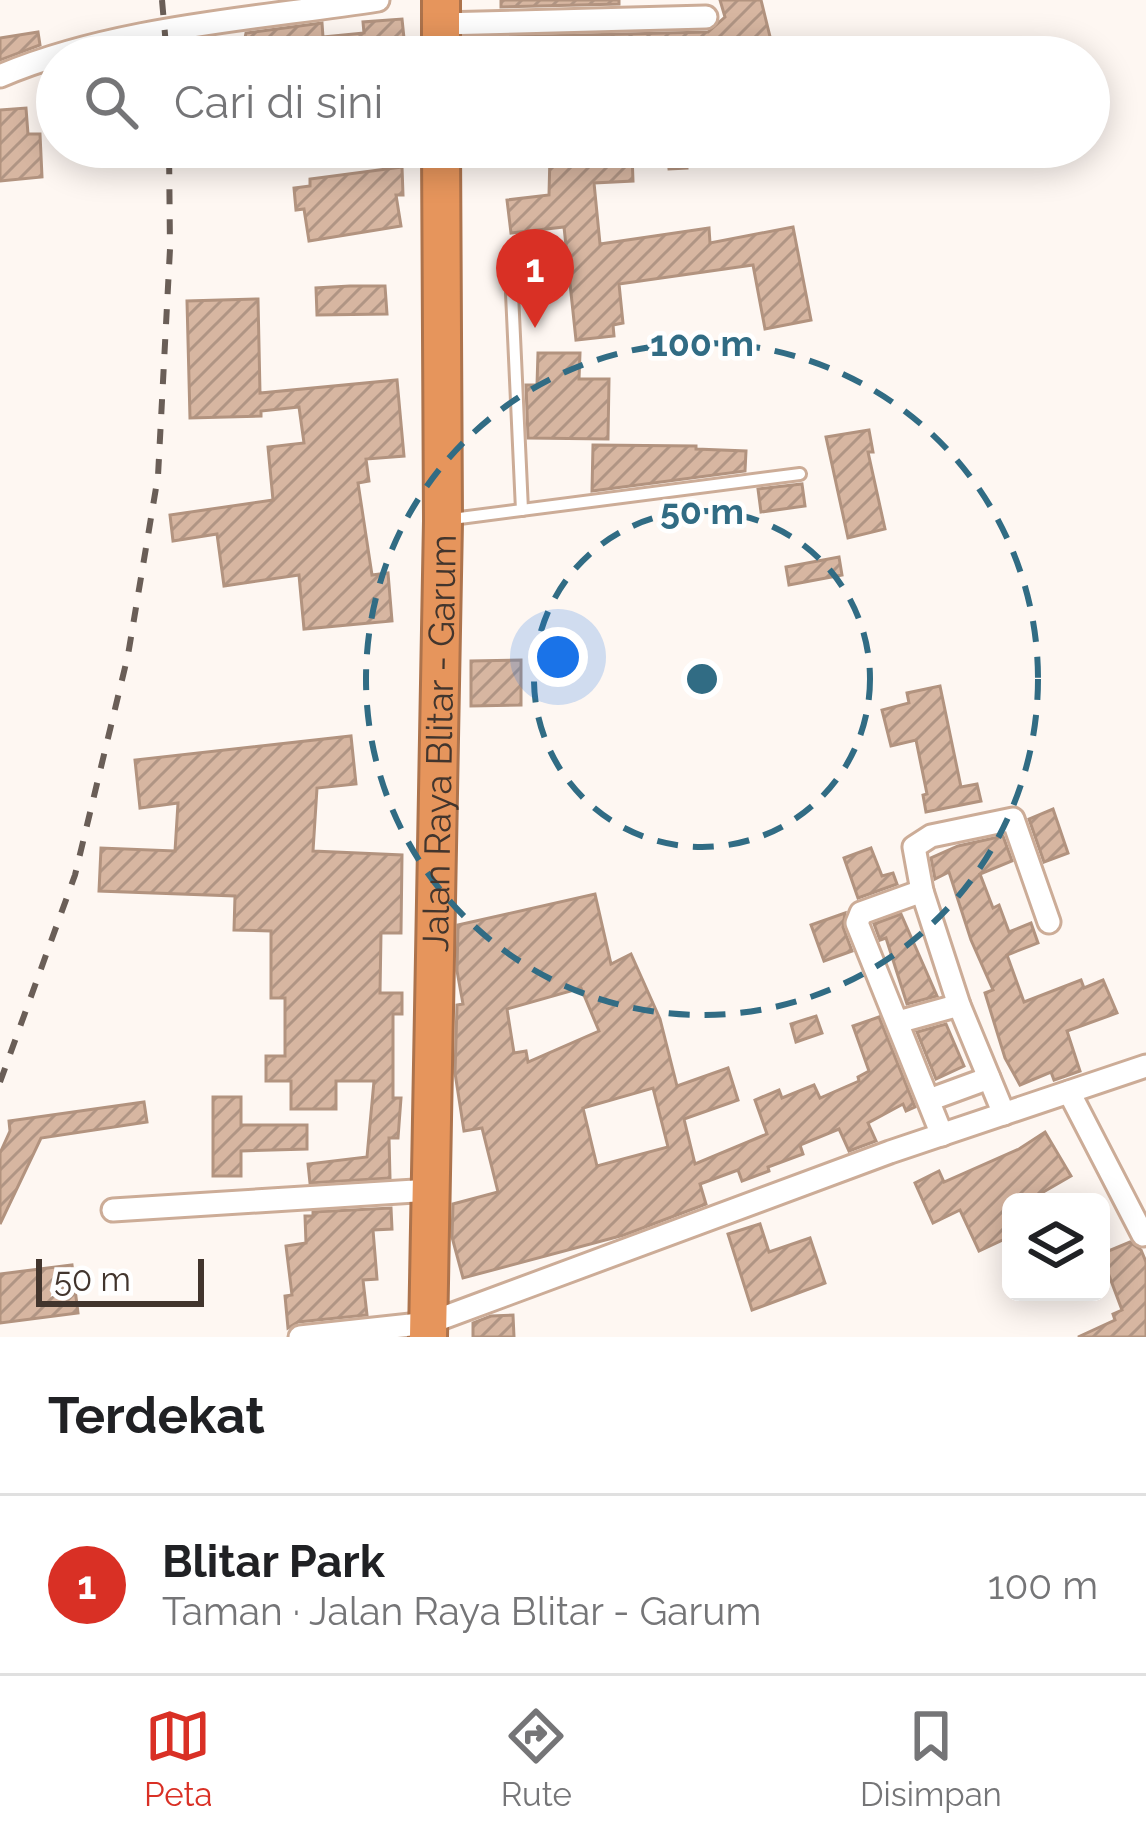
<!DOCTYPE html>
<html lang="id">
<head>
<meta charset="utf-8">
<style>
  body { margin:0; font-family:Raleway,sans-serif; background:#f6f6f6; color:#202124 }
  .controls { position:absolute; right:36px; bottom:36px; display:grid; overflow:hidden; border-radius:18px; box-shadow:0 6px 30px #0003 }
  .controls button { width:108px; height:108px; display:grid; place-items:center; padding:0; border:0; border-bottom:3px solid #e0e0e0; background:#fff; color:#202124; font:60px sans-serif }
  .scale { position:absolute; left:36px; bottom:30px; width:168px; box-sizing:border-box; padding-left:12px; border:6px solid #42352d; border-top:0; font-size:33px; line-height:42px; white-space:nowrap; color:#42352d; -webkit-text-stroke:9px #fff; paint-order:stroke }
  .you { position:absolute; left:558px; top:657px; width:42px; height:42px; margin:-30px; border:9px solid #fff; border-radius:50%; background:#1a73e8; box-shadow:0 0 0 18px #1a73e833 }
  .badge { display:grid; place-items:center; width:78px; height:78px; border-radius:50%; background:#d93025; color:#fff; font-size:39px; font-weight:700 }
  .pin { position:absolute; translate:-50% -99px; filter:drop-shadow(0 3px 6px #0008) }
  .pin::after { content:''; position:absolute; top:63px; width:42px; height:36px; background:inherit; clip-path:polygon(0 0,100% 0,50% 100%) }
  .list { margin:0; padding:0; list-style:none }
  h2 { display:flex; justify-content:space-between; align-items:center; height:156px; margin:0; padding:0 48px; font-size:51px }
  h2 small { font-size:39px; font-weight:400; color:#757577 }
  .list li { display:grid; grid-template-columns:78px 1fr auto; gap:36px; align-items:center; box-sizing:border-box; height:180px; padding:0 48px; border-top:3px solid #e0e0e0 }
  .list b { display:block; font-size:45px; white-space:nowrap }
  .list p { margin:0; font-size:39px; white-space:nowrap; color:#757577 }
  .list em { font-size:39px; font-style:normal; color:#757577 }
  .icon { flex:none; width:66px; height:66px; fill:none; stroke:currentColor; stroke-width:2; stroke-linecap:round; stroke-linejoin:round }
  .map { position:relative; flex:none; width:1146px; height:1337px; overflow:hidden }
  .search { position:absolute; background:#fff; box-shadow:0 6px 30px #0003; left:36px; right:36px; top:36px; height:132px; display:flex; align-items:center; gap:30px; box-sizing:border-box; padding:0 42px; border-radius:66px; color:#757577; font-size:45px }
  .sheet { height:336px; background:#fff }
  nav { display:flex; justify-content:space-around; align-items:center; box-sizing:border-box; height:168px; border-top:3px solid #e0e0e0; background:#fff; font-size:33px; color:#757577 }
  nav a { display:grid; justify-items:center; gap:6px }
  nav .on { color:#d93025 }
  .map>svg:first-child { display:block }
  .building { fill:url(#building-hatch); stroke:#b2937f; stroke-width:3; fill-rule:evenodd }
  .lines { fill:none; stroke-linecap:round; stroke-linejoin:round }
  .lane-casing { stroke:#ccac97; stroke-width:16 }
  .street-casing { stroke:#ccac97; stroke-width:27 }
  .highway-casing { stroke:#ad734c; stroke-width:42 }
  .lane { stroke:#fff; stroke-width:10 }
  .street { stroke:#fff; stroke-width:21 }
  .highway { stroke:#e6955c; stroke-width:36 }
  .rail { stroke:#6a5e57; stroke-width:6; stroke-dasharray:15 15; stroke-linecap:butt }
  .ring { fill:none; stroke:#316c84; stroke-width:6; stroke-dasharray:21 15 }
  .labels { text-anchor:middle; stroke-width:9; stroke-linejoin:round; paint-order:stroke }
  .street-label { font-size:36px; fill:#42352d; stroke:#fff }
  .centre { fill:#316c84; stroke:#fff; stroke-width:6 }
  .ring-label { font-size:36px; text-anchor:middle; font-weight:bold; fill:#316c84; stroke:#fff; stroke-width:9; stroke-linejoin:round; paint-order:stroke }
</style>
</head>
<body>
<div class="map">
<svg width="1146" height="1337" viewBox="0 0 1146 1337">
  <defs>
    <pattern id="building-hatch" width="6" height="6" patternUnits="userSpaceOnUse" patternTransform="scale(3)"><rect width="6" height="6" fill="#d7b6a1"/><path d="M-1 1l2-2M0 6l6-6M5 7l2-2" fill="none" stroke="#b09584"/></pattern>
  </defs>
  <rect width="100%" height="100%" fill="#fef7f2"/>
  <g class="building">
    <polygon points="501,0 619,0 619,4 501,7"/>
    <polygon points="720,0 761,0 775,57 499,57 500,37 708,32 725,17"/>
    <polygon points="402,19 405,48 349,54 349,57 241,57 246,33 322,23 323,37 364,33 363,22"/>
    <polygon points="38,32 40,45 0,60 0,38"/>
    <polygon points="26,108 28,134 40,134 42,177 0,181 0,110"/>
    <polygon points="596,147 621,147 621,154 632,154 633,181 594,183 600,244 709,228 710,243 793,227 811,320 765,329 753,265 619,284 623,323 613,325 614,336 576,340 564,227 511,233 507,200 549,195 550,155 595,156"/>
    <polygon points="667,147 686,147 687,168 669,169"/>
    <polygon points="402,167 403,195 396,195 401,226 309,241 304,209 296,210 294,188 310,186 310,179"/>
    <polygon points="350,286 385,286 387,314 317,315 316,288"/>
    <polygon points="258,299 260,393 397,380 404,456 366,459 369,481 358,483 372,575 388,573 392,621 304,629 299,575 224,586 217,534 173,541 170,515 273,500 268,447 304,443 299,407 261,411 261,416 190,418 187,301"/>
    <polygon points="538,353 580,353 579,379 609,379 608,439 528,438 526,385 537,385"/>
    <polygon points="869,430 873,452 868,452 885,529 848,538 826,437"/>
    <polygon points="593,445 696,446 696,449 746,451 745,471 592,491"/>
    <polygon points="802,484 805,506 761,512 758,489"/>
    <polygon points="839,557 842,575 789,585 786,567"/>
    <polygon points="521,660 521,705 471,706 471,661"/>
    <polygon points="940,686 961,787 977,784 981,801 926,812 923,795 927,794 916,740 891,746 882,710 909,703 907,693"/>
    <polygon points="351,736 356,784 317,788 313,851 402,855 401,933 381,933 380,993 402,993 402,1014 393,1014 393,1098 401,1098 398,1138 389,1138 390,1178 310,1183 308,1164 367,1157 374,1081 336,1081 336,1109 291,1109 291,1081 266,1081 266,1056 285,1056 285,998 271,998 271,931 234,930 235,896 99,891 101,848 175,851 178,803 140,808 135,760"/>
    <polygon points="1053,809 1068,853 1044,862 1029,819"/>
    <polygon points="1003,836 1012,861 980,874 993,908 999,905 1009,932 1031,923 1038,943 1007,955 1024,1002 1081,980 1084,988 1103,980 1117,1013 1067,1031 1080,1071 1054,1080 1051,1072 1020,1085 1005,1058 985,993 993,990 971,940 949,872 935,879 931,858 958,846"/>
    <polygon points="871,848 882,876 893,873 897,884 858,898 844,858"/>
    <path d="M595 894 611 964 631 954 660 1019 677 1086 728 1068 738 1100 684 1119 695 1164 767 1134 755 1100 779 1090 782 1098 814 1085 820 1098 859 1081 858 1077 869 1071 853 1026 879 1017 915 1107 906 1111 903 1104 868 1123 876 1141 849 1151 839 1129 800 1145 803 1154 768 1167 769 1171 742 1181 738 1170 700 1184 706 1204 624 1235 463 1278 452 1237 453 1204 498 1192 482 1128 464 1131 455 1073 457 1005 463 1004 457 971 458 925ZM581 988 599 1031 528 1062 526 1051 514 1053 507 1009ZM653 1088 668 1147 597 1166 583 1108Z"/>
    <polygon points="845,913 843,927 852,951 824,961 811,925"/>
    <polygon points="901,914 937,996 907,1004 886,938 880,940 874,924"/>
    <polygon points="816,1016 822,1033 796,1042 791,1024"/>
    <polygon points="946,1024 964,1066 936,1079 917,1032"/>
    <polygon points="213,1097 241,1097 241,1125 307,1125 307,1149 241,1151 241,1176 213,1176"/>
    <polygon points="144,1102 147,1122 41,1138 0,1224 0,1153 10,1131 9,1121"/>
    <polygon points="1045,1132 1071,1176 1026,1202 1011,1202 1011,1236 979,1251 960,1210 933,1223 915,1183 939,1171 944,1182 1019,1149"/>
    <polygon points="391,1208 392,1229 373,1230 377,1279 363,1280 367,1315 298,1322 288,1328 285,1296 292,1295 286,1246 306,1243 305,1216 313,1216 313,1212"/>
    <polygon points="760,1224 769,1252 810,1238 825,1283 752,1310 728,1234"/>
    <polygon points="1130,1242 1141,1250 1146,1262 1146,1337 1078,1337 1115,1320 1113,1314 1122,1310 1101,1254"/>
    <polygon points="72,1265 78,1313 0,1323 0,1274"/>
    <polygon points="513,1315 514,1337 473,1337 473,1323 491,1316"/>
  </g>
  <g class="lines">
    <g class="lane-casing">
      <g id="lane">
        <polyline points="512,293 522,510"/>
        <polyline points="452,519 800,474"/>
      </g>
    </g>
    <g class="street-casing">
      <g id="street">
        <polyline points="440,24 706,17"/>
        <path d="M0 76C115 27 255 19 378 0"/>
        <polyline points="922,891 861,913 857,923 942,1135"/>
        <polyline points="898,1022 959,1005"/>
        <polyline points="1069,1092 1143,1235"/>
        <polyline points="929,1100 989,1078"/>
        <polyline points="1004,1114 959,1005 922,891 914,847 931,836 1013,819 1049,922"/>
        <polyline points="113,1210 431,1190"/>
        <polyline points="300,1337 429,1323 890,1152 1146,1066"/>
      </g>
    </g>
    <g class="highway-casing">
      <g id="highway">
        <polyline points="441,57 441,0"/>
        <path id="s1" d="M428 1337 443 521 441 147"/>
      </g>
    </g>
    <use href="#lane" class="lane"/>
    <use href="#street" class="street"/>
    <use href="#highway" class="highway"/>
    <g class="rail">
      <polyline points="162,0 167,57"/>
      <polyline points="0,1082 75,875 128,655 158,476 170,249 169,147"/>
    </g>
  </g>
  <g class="ring">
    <circle cx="702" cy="679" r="168"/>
    <circle cx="702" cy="679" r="336"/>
  </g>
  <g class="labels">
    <g class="street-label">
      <text dy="13" stroke="none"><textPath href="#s1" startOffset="594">Jalan Raya Blitar - Garum</textPath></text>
    </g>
  </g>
  <circle cx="702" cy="679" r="18" class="centre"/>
  <g class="ring-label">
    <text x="702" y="356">100 m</text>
    <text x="702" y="524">50 m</text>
  </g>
</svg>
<div class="controls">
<button><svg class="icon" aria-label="layers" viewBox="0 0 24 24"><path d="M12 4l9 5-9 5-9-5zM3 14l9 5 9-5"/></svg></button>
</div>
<div class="scale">50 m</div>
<div class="you"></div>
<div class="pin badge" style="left:535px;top:328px">1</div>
<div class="search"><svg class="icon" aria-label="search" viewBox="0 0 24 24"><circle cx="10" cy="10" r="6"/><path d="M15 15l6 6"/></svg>Cari di sini</div>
</div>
<section class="sheet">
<h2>Terdekat<small></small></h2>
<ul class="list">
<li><span class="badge">1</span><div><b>Blitar Park</b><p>Taman · Jalan Raya Blitar - Garum</p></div><em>100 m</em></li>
</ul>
</section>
<nav>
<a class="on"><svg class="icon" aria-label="map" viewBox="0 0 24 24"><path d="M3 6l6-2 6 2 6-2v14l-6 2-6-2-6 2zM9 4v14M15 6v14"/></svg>Peta</a>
<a><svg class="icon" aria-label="directions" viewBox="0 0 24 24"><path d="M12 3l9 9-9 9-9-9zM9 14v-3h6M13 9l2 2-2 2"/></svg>Rute</a>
<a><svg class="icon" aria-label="saved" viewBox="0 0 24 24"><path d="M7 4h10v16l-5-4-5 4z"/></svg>Disimpan</a>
</nav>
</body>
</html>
